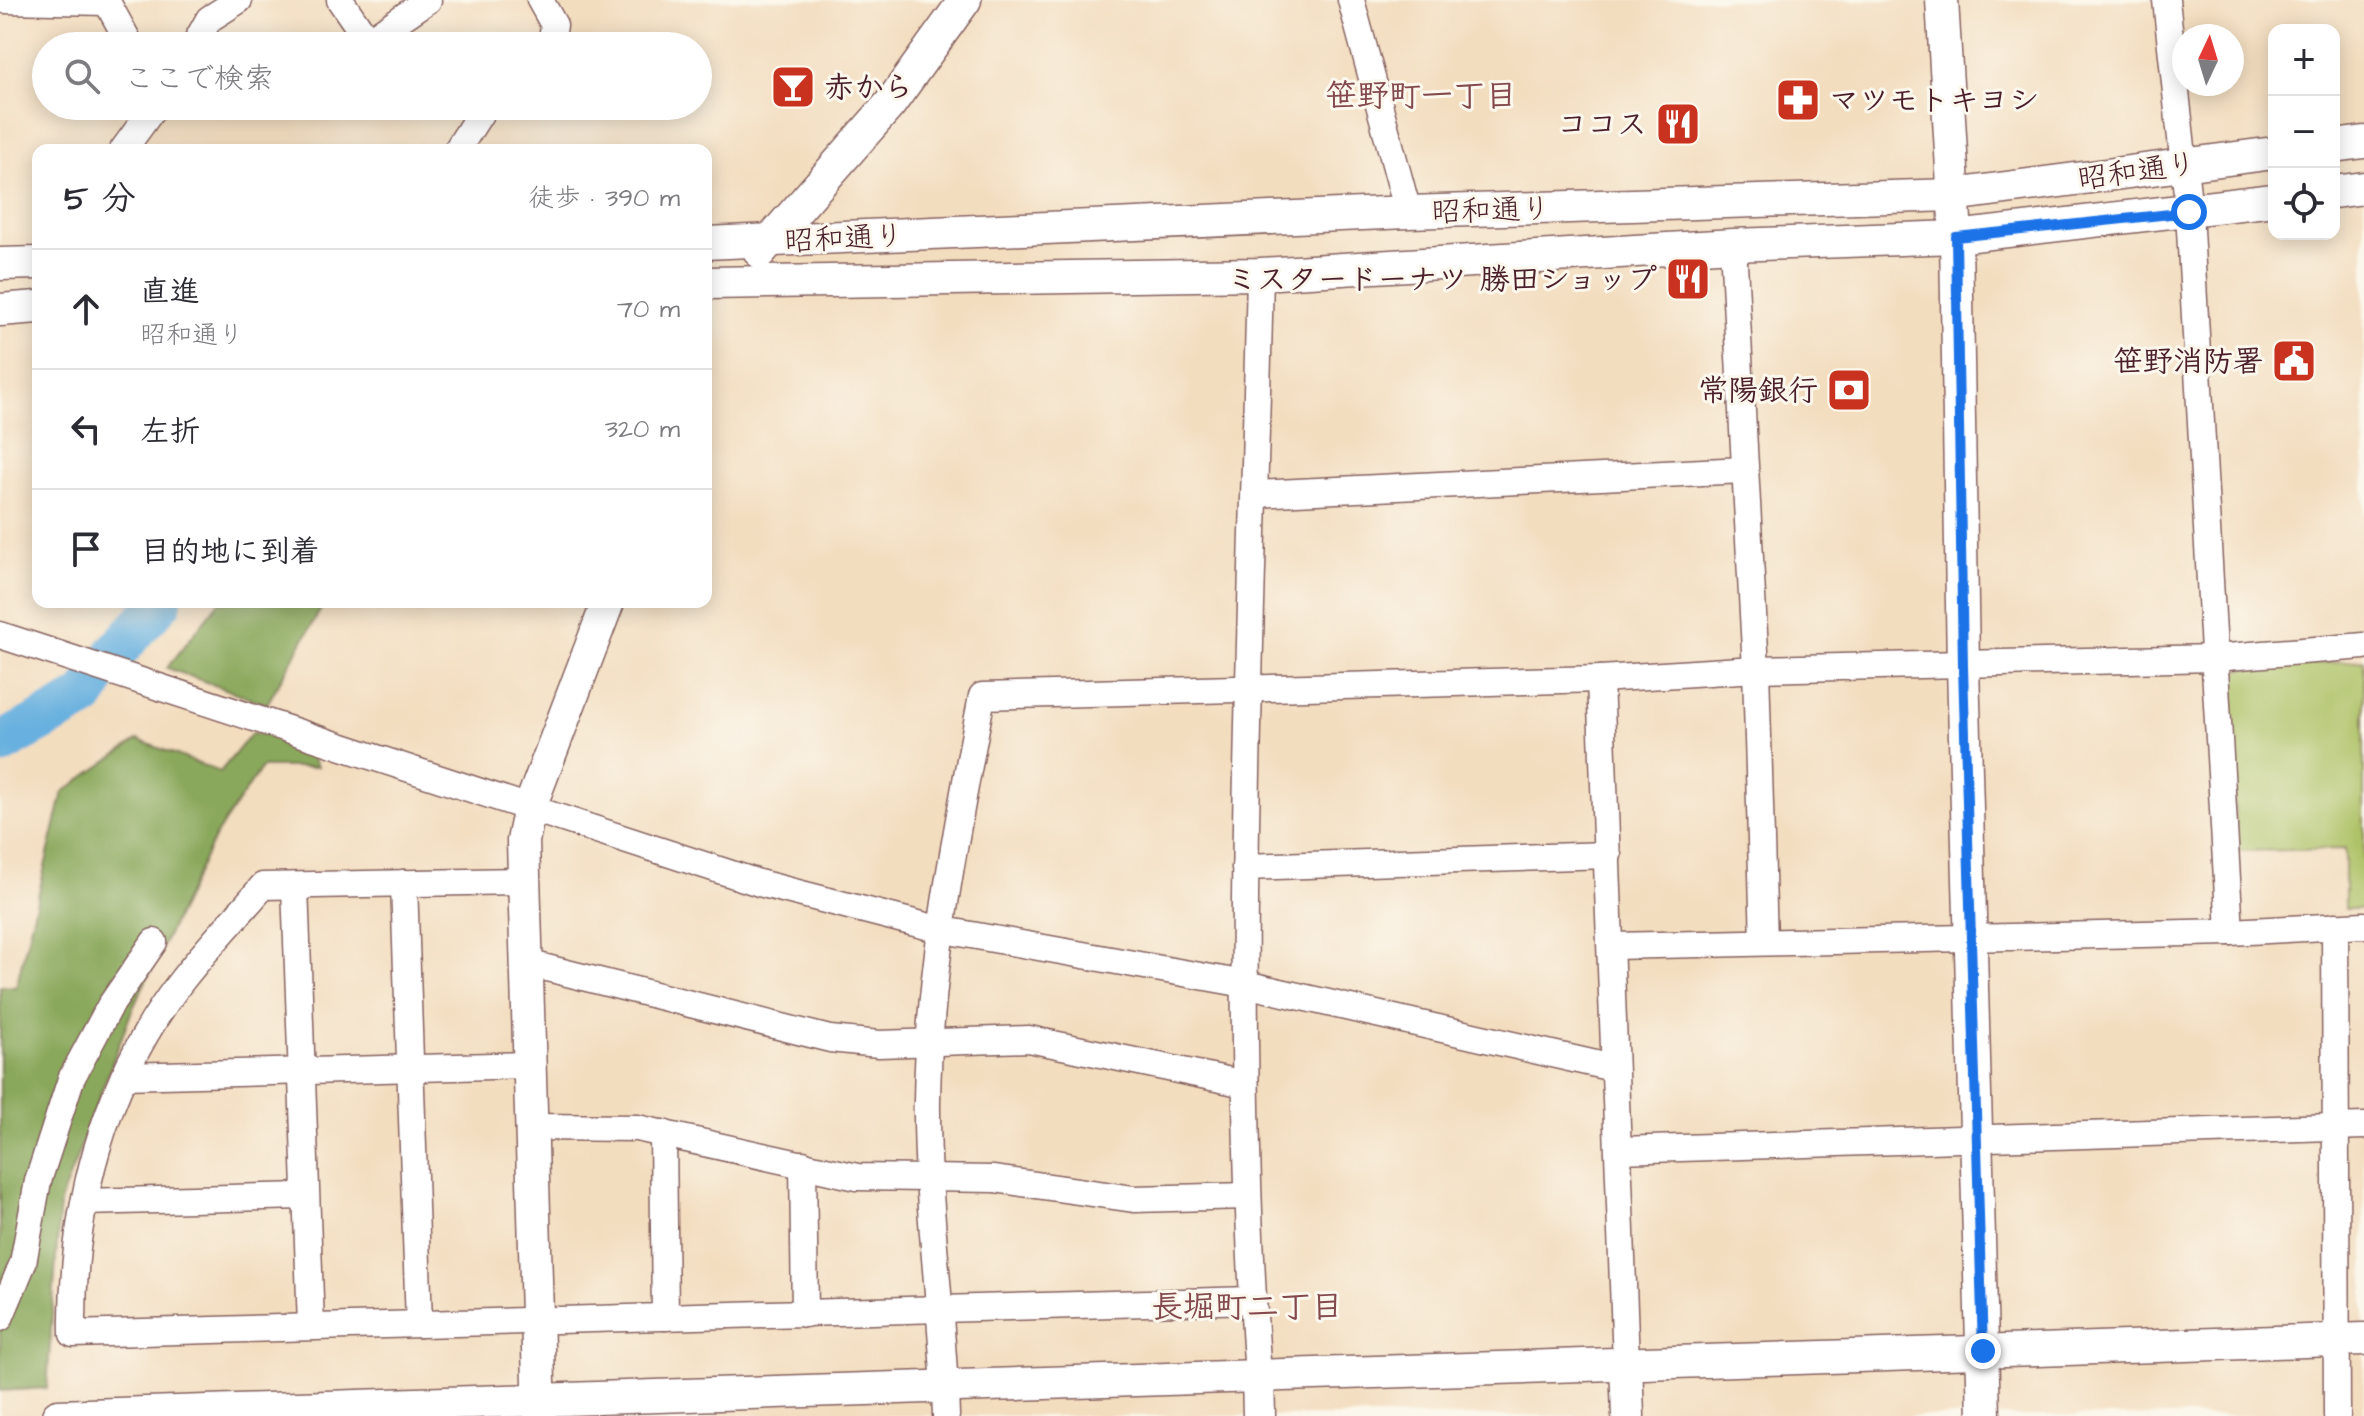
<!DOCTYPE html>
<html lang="ja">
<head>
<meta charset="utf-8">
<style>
  body { margin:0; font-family:"Architects Daughter","Klee One",sans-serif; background:#f2f2f3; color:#2b2b33 }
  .controls { position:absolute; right:24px; top:24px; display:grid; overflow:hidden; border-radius:16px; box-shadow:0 4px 20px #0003 }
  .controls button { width:72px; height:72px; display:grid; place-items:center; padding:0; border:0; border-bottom:2px solid #e1e1e2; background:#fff; color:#2b2b33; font:40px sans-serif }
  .compass { position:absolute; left:2172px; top:24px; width:72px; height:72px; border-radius:50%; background:#fff; box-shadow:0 4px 20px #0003; rotate:4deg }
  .stop { position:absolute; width:24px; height:24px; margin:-18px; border:6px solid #1a73e8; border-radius:50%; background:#fff }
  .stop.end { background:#1a73e8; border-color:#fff; box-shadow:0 2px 8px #0008 }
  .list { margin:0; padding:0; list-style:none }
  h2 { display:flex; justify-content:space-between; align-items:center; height:104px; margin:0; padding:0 32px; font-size:34px }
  h2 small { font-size:26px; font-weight:400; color:#7c7c81 }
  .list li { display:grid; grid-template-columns:52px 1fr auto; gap:24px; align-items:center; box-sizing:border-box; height:120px; padding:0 32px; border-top:2px solid #e1e1e2 }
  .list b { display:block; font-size:30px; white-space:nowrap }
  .list p { margin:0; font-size:26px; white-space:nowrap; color:#7c7c81 }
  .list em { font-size:26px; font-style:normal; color:#7c7c81 }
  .icon { flex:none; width:44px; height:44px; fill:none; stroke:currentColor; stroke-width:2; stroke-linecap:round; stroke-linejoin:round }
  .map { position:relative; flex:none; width:2364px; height:1416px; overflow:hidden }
  .search { position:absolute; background:#fff; box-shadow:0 4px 20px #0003; left:32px; top:32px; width:680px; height:88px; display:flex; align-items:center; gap:20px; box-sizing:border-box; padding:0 28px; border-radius:44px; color:#7c7c81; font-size:30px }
  .panel { position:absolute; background:#fff; box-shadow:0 4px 20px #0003; left:32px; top:144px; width:680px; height:464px; border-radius:16px }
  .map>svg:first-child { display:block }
  .green { fill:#aec267; stroke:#7c7049; stroke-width:2 }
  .forest { fill:#8aa85c; stroke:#6a6444; stroke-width:2 }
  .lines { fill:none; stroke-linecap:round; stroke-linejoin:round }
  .river { stroke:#67b0df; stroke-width:42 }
  .minor-casing { stroke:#85625f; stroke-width:29 }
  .tertiary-casing { stroke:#85625f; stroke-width:35 }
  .minor { stroke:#fff; stroke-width:26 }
  .tertiary { stroke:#fff; stroke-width:32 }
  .route { stroke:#1a73e8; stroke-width:10 }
  .labels { text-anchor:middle; stroke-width:6; stroke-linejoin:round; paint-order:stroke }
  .poi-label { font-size:30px; font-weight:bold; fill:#4a1f2b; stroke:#fbf7ec; text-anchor:end }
  .street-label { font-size:30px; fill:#4a1f2b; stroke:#fbf7ec }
  .neighbourhood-label { font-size:32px; font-weight:bold; fill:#84494d; stroke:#fbf7ec }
</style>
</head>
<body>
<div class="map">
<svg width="2364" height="1416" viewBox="0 0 2364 1416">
  <rect width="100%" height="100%" fill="#fbf7ec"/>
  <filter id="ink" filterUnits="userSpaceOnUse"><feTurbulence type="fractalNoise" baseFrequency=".0125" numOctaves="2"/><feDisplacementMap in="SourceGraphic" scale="16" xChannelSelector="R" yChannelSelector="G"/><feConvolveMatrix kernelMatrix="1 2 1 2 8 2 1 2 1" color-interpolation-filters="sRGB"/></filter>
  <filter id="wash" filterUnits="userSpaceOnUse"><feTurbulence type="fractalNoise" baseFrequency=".006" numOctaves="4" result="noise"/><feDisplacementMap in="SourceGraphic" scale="32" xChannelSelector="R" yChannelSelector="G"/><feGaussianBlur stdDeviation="1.8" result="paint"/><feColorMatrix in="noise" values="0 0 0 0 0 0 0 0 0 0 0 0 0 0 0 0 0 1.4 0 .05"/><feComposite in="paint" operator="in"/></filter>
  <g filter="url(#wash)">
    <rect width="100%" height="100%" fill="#f3ddbf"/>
    <polygon class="green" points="2364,660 2364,909 2345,909 2345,849 2236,851 2230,670"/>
    <g class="forest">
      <polygon points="219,602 325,602 267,704 167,668"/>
      <polygon points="252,733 303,738 317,767 262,767 215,836 132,1010 60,1202 47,1388 0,1391 0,986 16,987 63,792 138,740 220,772"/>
    </g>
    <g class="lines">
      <g class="river">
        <polyline points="116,652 161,602"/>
        <polyline points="0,744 85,697 93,685"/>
      </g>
    </g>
  </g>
  <g filter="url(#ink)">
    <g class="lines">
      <g class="minor-casing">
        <g id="minor">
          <polyline points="4,0 107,2"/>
          <polyline points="106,0 131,46"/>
          <polyline points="340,0 368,41 428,0"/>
          <polyline points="540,0 554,25 551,46"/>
          <polyline points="1351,0 1408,212"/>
          <polyline points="2166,0 2189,212 2230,932"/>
          <polyline points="194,46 209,19 239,0"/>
          <polyline points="123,150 155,106"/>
          <polyline points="457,150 485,106"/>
          <polyline points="1733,245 1756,669 1764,942"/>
          <polyline points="1255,494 1744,470"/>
          <polyline points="0,635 759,883 938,929 1245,984 1613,1068"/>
          <polyline points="1600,679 1626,1363"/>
          <polyline points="1245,867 1608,855"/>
          <path d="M524 881 263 886C235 919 205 950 179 984 103 1084 71 1209 73 1334L1252 1300"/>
          <polyline points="404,883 419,1324"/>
          <polyline points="295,886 311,1326"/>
          <polyline points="2335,926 2337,1416"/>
          <polyline points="1613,946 2230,932 2364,925"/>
          <polyline points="527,963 830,1039 879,1044 1029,1039 1245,1084"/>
          <polyline points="124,1076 529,1065"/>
          <polyline points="532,1127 637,1128 857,1177 994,1179 1134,1199 1248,1196"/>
          <polyline points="663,1133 665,1317"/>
          <polyline points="1619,1150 2364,1126"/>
          <polyline points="803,1164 805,1314"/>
          <polyline points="85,1202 304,1196"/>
          <polyline points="0,1318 23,1263 38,1181 71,1079 110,1006 154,942"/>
          <path d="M1258 1375C1231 1009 1252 641 1260 274"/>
          <path d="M946 1416C943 1310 926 1206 927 1100 929 963 957 830 982 696L1600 679 1756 669 2214 658 2364 646"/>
        </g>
      </g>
      <g class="tertiary-casing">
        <g id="tertiary">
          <polyline points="1942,0 1956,237 1963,666 1984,1416"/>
          <polyline points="2334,146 2364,142"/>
          <polyline points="2334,192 2364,188"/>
          <polyline points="706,243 1408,212 1953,195 2274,153"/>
          <polyline points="760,252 890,104 965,0"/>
          <polyline points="0,264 38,263"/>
          <polyline points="706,283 1260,274 1733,245 1956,237 2274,200"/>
          <polyline points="0,310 38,307"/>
          <polyline points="1626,1363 1628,1416"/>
          <polyline points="1258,1375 1259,1416"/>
          <polyline points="58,1416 2364,1339"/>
          <polyline points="540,1416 523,841 530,807 608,602"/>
        </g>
      </g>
      <use href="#minor" class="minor"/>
      <use href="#tertiary" class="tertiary"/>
    </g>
  </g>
  <g class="lines" filter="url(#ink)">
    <polyline class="route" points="1983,1351 1963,666 1956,237 2189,212"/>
  </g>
  <defs>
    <g id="bar-square" transform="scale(2.3)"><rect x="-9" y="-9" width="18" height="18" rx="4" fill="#c8321e" stroke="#fbf7ec"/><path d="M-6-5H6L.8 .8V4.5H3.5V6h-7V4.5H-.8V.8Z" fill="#fff"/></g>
    <g id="pharmacy-square" transform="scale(2.3)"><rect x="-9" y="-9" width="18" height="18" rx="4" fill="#c8321e" stroke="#fbf7ec"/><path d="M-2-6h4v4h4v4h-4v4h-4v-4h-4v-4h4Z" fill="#fff"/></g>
    <g id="restaurant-square" transform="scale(2.3)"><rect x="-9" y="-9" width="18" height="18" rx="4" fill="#c8321e" stroke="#fbf7ec"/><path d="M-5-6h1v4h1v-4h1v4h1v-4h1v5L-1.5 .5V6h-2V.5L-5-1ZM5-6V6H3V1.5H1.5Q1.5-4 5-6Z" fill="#fff"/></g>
    <g id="civic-square" transform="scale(2.3)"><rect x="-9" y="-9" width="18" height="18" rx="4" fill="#c8321e" stroke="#fbf7ec"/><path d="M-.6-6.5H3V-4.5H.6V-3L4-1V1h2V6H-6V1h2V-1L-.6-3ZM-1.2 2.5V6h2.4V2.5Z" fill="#fff"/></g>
    <g id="bank-square" transform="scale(2.3)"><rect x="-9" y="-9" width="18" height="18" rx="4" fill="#c8321e" stroke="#fbf7ec"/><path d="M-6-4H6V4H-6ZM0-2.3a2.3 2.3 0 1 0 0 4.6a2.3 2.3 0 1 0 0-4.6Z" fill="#fff"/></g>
  </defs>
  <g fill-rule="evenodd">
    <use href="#bar-square" x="793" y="87"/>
    <use href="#pharmacy-square" x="1798" y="100"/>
    <use href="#restaurant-square" x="1678" y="124"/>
    <use href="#restaurant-square" x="1688" y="279"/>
    <use href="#civic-square" x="2294" y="361"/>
    <use href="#bank-square" x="1849" y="390"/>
  </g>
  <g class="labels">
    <g class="poi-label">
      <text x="824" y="97" text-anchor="start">赤から</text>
      <text x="1829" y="110" text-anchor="start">マツモトキヨシ</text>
      <text x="1647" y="134">ココス</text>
      <text x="1657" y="289">ミスタードーナツ 勝田ショップ</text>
      <text x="2263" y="371">笹野消防署</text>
      <text x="1818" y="400">常陽銀行</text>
    </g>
    <g class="street-label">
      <text transform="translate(2137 171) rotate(-8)" y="10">昭和通り</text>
      <text transform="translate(1491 210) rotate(-2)" y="10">昭和通り</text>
      <text transform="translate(844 238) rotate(-3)" y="10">昭和通り</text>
    </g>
    <g class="neighbourhood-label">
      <text x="1421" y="106">笹野町一丁目</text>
      <text x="1247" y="1317">長堀町二丁目</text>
    </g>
  </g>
</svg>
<div class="controls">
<button>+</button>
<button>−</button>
<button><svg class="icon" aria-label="locate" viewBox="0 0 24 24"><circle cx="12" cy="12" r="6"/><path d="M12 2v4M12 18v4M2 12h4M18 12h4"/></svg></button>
</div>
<svg class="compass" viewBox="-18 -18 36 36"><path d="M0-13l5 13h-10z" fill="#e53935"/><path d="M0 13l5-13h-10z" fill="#7c7c81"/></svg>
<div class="stop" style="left:2189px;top:212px"></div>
<div class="stop end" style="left:1983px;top:1351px"></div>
<div class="search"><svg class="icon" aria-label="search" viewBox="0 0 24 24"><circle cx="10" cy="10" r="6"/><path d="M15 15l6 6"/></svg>ここで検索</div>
<section class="panel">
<h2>5 分<small>徒歩 · 390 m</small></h2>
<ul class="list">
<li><svg class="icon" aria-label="ahead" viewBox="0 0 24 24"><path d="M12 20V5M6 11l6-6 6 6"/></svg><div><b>直進</b><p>昭和通り</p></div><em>70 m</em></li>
<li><svg class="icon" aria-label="left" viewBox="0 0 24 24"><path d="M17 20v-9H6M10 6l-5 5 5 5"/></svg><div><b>左折</b></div><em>320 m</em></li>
<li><svg class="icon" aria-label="arrive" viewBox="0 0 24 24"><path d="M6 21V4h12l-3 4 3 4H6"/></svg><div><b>目的地に到着</b></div></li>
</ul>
</section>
</div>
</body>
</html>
